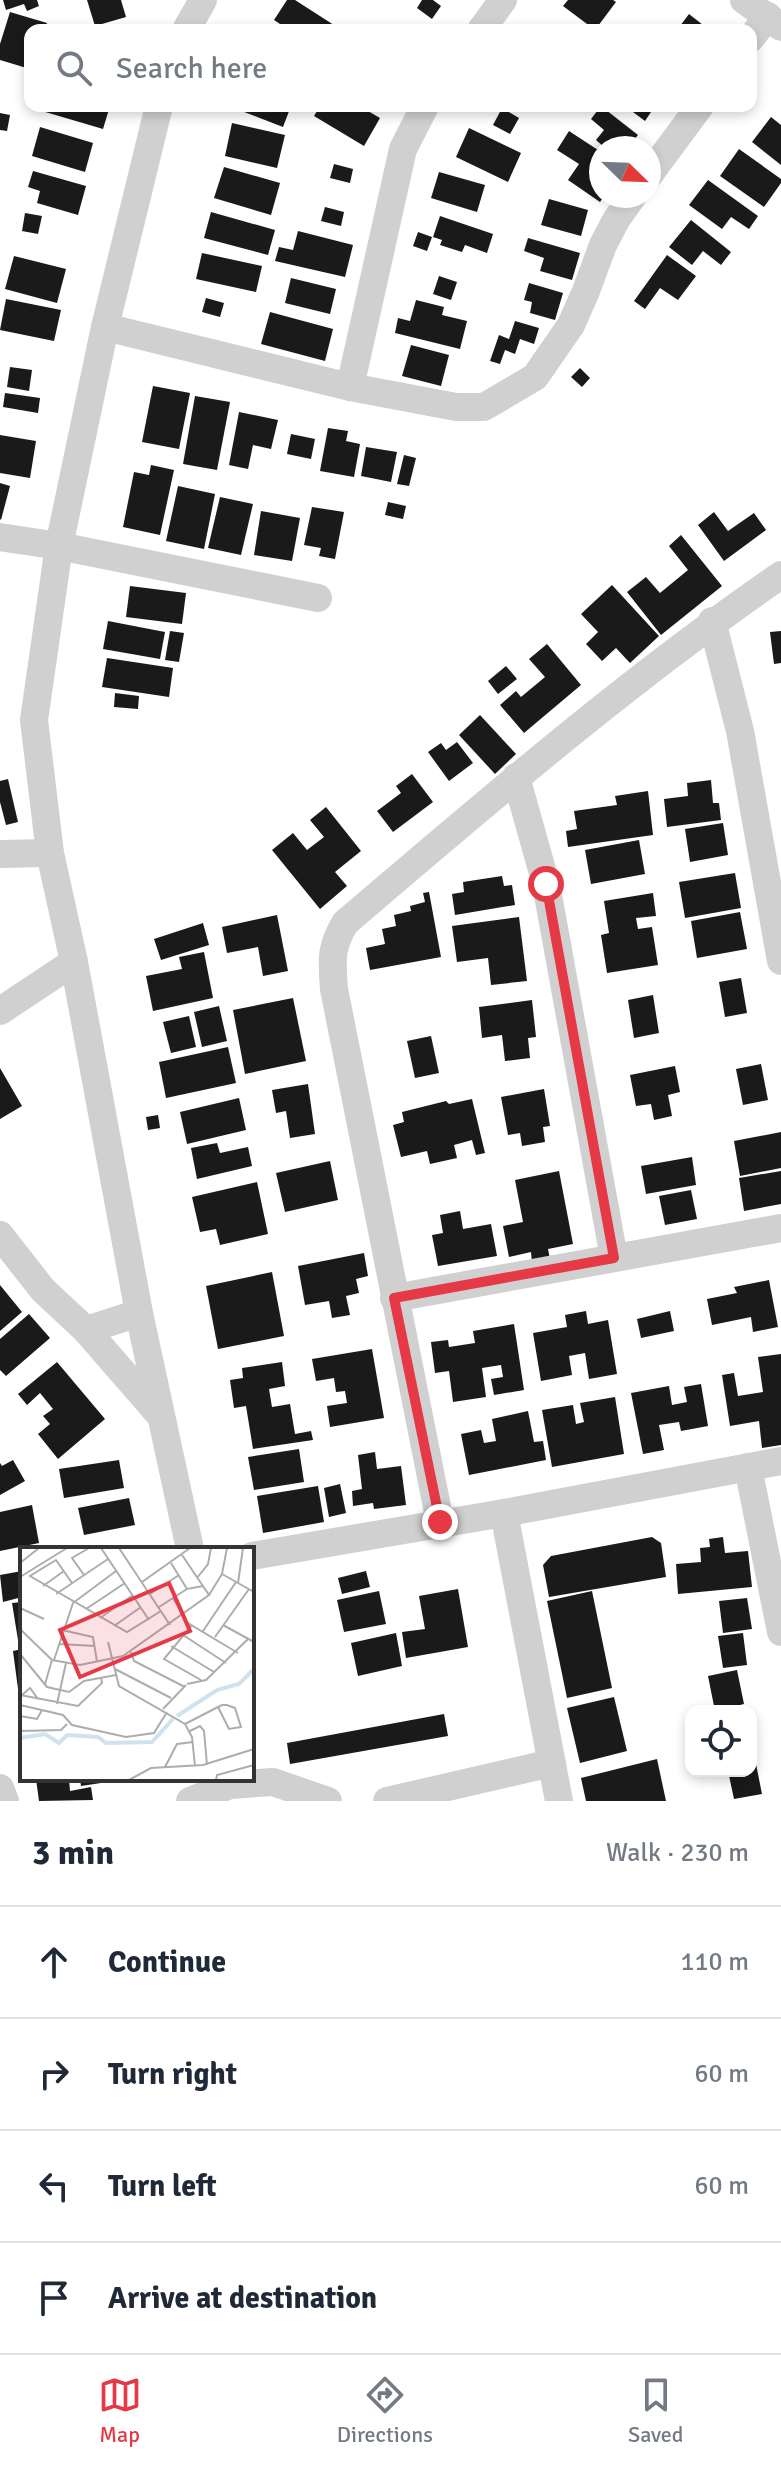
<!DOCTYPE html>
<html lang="en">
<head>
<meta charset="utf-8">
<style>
  body { margin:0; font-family:Signika,sans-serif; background:#f6f6f7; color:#1f2937 }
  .controls { position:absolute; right:24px; bottom:24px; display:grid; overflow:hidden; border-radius:16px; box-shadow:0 4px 12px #0003 }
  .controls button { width:72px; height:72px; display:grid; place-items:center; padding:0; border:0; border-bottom:2px solid #e0e1e3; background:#fff; color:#1f2937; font:40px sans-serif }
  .compass { position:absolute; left:589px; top:136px; width:72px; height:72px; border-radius:50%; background:#fff; box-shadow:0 4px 12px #0003; rotate:113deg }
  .stop { position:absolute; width:24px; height:24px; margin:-18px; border:6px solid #e63946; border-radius:50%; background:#fff }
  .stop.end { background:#e63946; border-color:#fff; box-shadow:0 2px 8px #0008 }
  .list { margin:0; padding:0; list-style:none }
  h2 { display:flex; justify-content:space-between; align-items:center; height:104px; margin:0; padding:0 32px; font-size:34px }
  h2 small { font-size:26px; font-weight:400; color:#747a83 }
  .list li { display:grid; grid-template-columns:52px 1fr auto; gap:24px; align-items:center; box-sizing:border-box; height:112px; padding:0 32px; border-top:2px solid #e0e1e3 }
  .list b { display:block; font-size:30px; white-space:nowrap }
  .list em { font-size:26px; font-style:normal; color:#747a83 }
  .icon { flex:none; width:44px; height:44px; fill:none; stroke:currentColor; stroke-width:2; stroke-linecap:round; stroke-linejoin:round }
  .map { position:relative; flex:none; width:781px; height:1801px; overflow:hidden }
  .search { position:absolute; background:#fff; box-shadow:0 4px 12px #0003; left:24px; right:24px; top:24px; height:88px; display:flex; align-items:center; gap:20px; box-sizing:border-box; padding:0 28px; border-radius:16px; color:#747a83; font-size:30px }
  .sheet { height:552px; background:#fff }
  nav { display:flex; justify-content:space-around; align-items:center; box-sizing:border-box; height:112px; border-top:2px solid #e0e1e3; background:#fff; font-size:22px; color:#747a83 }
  nav a { display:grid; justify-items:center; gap:4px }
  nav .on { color:#e63946 }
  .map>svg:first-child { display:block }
  .building { fill:#1a1a1a }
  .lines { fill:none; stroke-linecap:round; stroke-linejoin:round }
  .minor { stroke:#d0d0d0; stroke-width:28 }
  .route { stroke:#e63946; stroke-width:10 }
  .inset-river { fill:none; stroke:#cfe2ee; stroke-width:4 }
  .inset-road { fill:none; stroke:#adadad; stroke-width:2 }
  .view { fill:#e63946; fill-opacity:0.15; stroke:#e63946; stroke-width:4 }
  .inset-edge { fill:none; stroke:#333; stroke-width:4 }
</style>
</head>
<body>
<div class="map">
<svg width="781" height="1801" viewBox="0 0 781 1801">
  <rect width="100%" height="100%" fill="#fff"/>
  <g class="building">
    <polygon points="3,0 37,0 39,6 27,11 24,4 6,10"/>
    <polygon points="87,0 121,0 126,17 95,26"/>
    <polygon points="287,0 295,0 337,27 335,30 289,30 274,20"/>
    <polygon points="422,0 433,0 441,6 432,19 417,8"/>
    <polygon points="568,0 613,0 616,2 595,30 563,6"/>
    <polygon points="10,12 47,23 45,30 30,30 30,69 0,60 0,44"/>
    <polygon points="689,14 703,25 698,30 677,30"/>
    <polygon points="43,106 110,106 103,129 42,111"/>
    <polygon points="240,106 291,106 283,127 239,110"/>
    <polygon points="320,106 329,106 336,110 339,106 370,106 368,111 380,118 364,146 314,116"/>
    <polygon points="601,106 638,135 627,148 605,148 596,140 604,130 591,119"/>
    <polygon points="625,106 655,106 645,121"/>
    <polygon points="502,108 519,118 510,134 493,125"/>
    <polygon points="0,113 10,115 7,131 0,130"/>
    <polygon points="771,117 781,125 781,165 752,142"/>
    <polygon points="232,123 285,135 277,168 225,156"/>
    <polygon points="40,127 93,143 85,172 32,156"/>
    <polygon points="469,128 521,153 508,182 456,157"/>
    <polygon points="569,131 601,152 601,196 604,196 600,202 568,180 579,164 557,150"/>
    <polygon points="739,149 781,179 781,183 764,207 720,176"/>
    <polygon points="334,164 353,169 350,183 330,178"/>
    <polygon points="224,167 280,183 271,215 214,198"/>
    <polygon points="33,171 86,186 78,215 37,203 40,191 28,187"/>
    <polygon points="439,172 485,185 477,212 431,198"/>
    <polygon points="708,180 758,216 749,229 731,217 722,229 689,205"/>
    <polygon points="549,199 588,210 581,236 541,225"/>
    <polygon points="325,207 344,212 341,226 321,221"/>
    <polygon points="211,212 275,230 268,255 204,238"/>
    <polygon points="25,213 42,216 38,234 22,231"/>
    <polygon points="440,216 493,234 487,253 465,245 462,252 440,245 442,240 433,237"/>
    <polygon points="691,220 731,252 721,265 703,251 692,265 669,247"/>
    <polygon points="298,231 353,245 345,277 275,261 279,247 293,250"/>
    <polygon points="418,232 432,237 427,251 413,246"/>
    <polygon points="528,238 580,253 572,280 540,271 544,258 524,251"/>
    <polygon points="202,253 262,266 256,292 196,279"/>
    <polygon points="667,255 696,276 678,300 660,288 645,309 634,301"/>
    <polygon points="14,256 66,269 57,303 5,289"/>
    <polygon points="439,276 457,282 451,300 433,294"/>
    <polygon points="291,278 336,289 330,314 285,303"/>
    <polygon points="529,283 563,293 555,320 530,313 532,302 524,300"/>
    <polygon points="206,298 224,303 220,317 202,312"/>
    <polygon points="6,299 61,310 54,341 0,330"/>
    <polygon points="416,300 444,307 442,315 467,321 460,349 395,333 398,318 410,321"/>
    <polygon points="270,312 333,329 325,361 261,344"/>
    <polygon points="515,321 539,328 534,344 520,339 515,354 505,350 500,364 490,361 499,335 509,339"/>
    <polygon points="411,345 449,355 441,386 402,376"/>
    <polygon points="10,367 32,370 29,391 7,387"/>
    <polygon points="580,368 590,378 582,387 571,377"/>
    <polygon points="153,386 190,393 179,449 142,442"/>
    <polygon points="5,393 40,398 38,413 3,407"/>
    <polygon points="195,396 230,402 217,470 183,464"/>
    <polygon points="239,412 278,420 271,449 253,445 248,469 229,465"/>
    <polygon points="328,428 348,431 346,441 360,444 354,477 320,471"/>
    <polygon points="291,434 315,439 311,459 287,454"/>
    <polygon points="0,435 36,441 30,478 0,473"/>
    <polygon points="366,447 397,452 391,482 361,476"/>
    <polygon points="404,455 416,458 409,486 397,484"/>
    <polygon points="151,465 174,470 160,535 123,527 134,472 149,475"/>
    <polygon points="0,483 10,486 1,520 0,519"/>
    <polygon points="178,486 215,494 204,549 166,541"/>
    <polygon points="220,497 253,504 241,555 208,548"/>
    <polygon points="388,502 406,506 403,519 385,515"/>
    <polygon points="312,507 344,512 335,559 319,556 321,548 304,545"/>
    <polygon points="261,511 300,518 292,561 254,555"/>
    <polygon points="714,512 728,531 754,513 766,530 724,561 698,525"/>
    <polygon points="681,535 722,586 661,635 627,592 646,577 660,593 688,570 669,546"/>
    <polygon points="612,585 659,636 630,663 616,648 602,661 586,644 598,632 581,614"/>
    <polygon points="130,586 186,593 182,624 126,617"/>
    <polygon points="108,621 165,632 160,659 103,649"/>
    <polygon points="170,631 184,633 179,662 165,660"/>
    <polygon points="781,631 781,663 774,664 770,632"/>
    <polygon points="547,644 581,685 524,733 500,705 516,691 521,697 545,677 529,659"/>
    <polygon points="107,658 173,668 169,697 102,687"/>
    <polygon points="506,666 517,679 498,694 488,681"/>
    <polygon points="115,693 139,696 138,709 114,707"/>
    <polygon points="480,715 516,754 495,774 459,735"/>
    <polygon points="457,742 473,763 449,781 428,752 441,743 446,750"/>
    <polygon points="412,774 433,802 393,832 377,811 401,793 396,786"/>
    <polygon points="8,779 18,822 6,825 0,802 0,781"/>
    <polygon points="711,780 713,803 719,803 721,820 667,827 664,799 688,796 687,783"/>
    <polygon points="648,791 653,835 568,847 566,831 577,829 574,811 617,805 615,796"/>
    <polygon points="326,807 361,851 335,872 347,886 320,909 272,850 293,833 307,850 324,837 310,820"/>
    <polygon points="723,823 728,855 690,862 685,829"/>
    <polygon points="639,840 645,874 591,884 585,850"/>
    <polygon points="735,873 741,908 685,918 679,882"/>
    <polygon points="502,876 504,886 512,885 515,905 455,915 452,894 464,892 463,882"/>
    <polygon points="429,892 441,957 370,970 366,948 385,944 382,929 396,926 394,915 411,911 410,906 425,902 423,893"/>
    <polygon points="653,893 656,916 636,918 638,929 652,927 658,965 607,973 601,935 609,933 604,901"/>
    <polygon points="740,912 747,949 697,958 691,921"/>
    <polygon points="277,915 288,971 263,976 258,947 227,953 222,927"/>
    <polygon points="519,917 527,981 491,985 488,958 457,962 452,926"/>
    <polygon points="203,923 209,945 161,960 154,939"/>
    <polygon points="204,952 213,998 153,1011 146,976 182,969 179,957"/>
    <polygon points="741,978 747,1013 725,1017 719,982"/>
    <polygon points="653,995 659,1033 634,1038 628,1000"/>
    <polygon points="293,998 306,1061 245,1074 233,1010"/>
    <polygon points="532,1000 536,1037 528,1038 530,1058 505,1061 502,1035 482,1038 479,1007"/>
    <polygon points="219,1006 227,1041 202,1047 194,1012"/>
    <polygon points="189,1016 196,1047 171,1053 163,1022"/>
    <polygon points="431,1036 439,1073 415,1078 407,1041"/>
    <polygon points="228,1047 236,1083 166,1098 159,1062"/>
    <polygon points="761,1064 768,1100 743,1105 736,1069"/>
    <polygon points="675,1066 680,1092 668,1095 672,1116 654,1120 651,1104 636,1106 630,1075"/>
    <polygon points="0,1068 22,1106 0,1119"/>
    <polygon points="308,1084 315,1134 290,1138 286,1111 276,1113 272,1090"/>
    <polygon points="544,1089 550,1126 543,1127 545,1142 522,1146 520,1133 508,1135 501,1097"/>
    <polygon points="239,1098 246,1130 187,1144 180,1112"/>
    <polygon points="472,1099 485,1153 476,1155 472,1140 454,1145 457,1158 430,1164 427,1151 401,1157 393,1125 404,1122 402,1112 446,1101 449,1104"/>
    <polygon points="158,1115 160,1128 148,1130 146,1117"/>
    <polygon points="781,1132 781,1168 740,1176 734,1141"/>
    <polygon points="217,1143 220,1153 248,1147 252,1166 197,1179 191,1148"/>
    <polygon points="692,1157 696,1185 646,1194 641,1166"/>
    <polygon points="330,1161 338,1200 285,1212 276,1173"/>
    <polygon points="559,1171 573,1244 548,1249 550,1259 532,1263 531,1252 509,1257 503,1226 523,1222 515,1180"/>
    <polygon points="781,1171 781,1204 744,1211 739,1178"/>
    <polygon points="257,1182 268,1234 220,1245 216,1229 200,1232 192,1197"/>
    <polygon points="691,1190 697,1219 665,1225 659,1196"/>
    <polygon points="460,1211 463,1229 491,1224 497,1256 438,1266 432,1235 443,1233 440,1215"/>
    <polygon points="364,1253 368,1276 356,1279 359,1293 346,1296 350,1315 332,1318 329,1301 305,1305 298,1266"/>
    <polygon points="272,1272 284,1336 218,1349 206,1286"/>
    <polygon points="769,1280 778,1327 753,1332 751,1317 712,1325 707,1299 737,1293 734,1287"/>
    <polygon points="0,1285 22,1312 0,1331"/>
    <polygon points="586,1311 588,1324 608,1320 617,1374 589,1379 585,1353 569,1356 572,1375 541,1381 533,1333 567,1327 565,1315"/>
    <polygon points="670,1311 674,1331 641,1338 637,1319"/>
    <polygon points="29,1314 50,1338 6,1376 0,1370 0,1339"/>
    <polygon points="514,1324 524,1390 494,1395 491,1379 503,1377 501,1365 482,1368 486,1397 453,1402 449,1371 435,1373 431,1342 448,1340 449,1347 475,1343 473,1331"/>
    <polygon points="372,1349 384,1418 330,1427 327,1406 347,1403 345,1391 336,1392 334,1378 316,1381 312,1359"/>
    <polygon points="781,1354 781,1445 762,1448 759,1421 730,1426 722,1375 734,1373 738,1396 763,1392 758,1357"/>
    <polygon points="57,1362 105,1419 58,1459 38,1434 50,1424 43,1416 53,1409 40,1393 27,1405 18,1394"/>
    <polygon points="282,1362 285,1386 269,1389 272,1407 290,1404 295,1434 311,1431 313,1440 253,1449 246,1406 234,1408 230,1380 243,1378 242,1368"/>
    <polygon points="701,1384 708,1426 681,1431 679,1422 659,1425 664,1450 643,1454 631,1393 669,1386 672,1405 687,1402 684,1387"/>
    <polygon points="615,1397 624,1454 552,1467 542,1410 573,1405 576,1424 584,1422 580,1403"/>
    <polygon points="528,1411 534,1442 543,1441 546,1460 469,1475 461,1434 481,1430 484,1443 496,1441 492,1419"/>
    <polygon points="299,1449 304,1482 254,1490 248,1457"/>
    <polygon points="375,1452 377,1469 401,1466 406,1505 374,1509 373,1503 353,1506 352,1491 362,1489 358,1455"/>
    <polygon points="13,1460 25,1481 0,1495 0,1463 2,1466"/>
    <polygon points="119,1460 124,1488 64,1498 59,1469"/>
    <polygon points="340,1484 346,1513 329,1517 324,1488"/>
    <polygon points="318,1486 324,1522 263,1533 257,1496"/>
    <polygon points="129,1498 135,1525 84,1535 78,1508"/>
    <polygon points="32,1505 39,1543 0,1551 0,1512"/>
    <polygon points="652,1537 661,1543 666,1577 549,1597 543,1565 551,1556"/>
    <polygon points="723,1537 725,1553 748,1551 752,1587 678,1594 676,1564 701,1562 700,1548 710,1547 709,1539"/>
    <polygon points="22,1571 22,1597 3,1602 0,1575"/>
    <polygon points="366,1571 370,1587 342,1594 338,1578"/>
    <polygon points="458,1589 468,1647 406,1658 402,1632 425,1629 419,1596"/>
    <polygon points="379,1591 386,1624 344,1632 337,1600"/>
    <polygon points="592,1591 612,1688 567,1698 547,1601"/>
    <polygon points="747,1598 752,1629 723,1633 719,1601"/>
    <polygon points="22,1602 22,1639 18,1640 12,1603"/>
    <polygon points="396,1633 402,1666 358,1676 351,1643"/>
    <polygon points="743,1633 747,1665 723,1668 718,1636"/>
    <polygon points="22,1649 22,1689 18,1689 13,1651"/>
    <polygon points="737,1670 744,1704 715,1711 708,1676"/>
    <polygon points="614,1697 627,1751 580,1763 567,1708"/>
    <polygon points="444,1714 448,1736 290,1764 287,1743"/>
    <polygon points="657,1759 666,1801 586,1801 581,1778"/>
    <polygon points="755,1759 762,1794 734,1799 728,1771 751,1771 751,1760"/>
    <polygon points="36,1779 69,1779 70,1791 91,1787 93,1800 39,1801"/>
    <polygon points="80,1779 100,1779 101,1783 81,1786"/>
  </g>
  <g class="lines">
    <g class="minor">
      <polyline points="744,0 781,27"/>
      <polyline points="186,30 203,0"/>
      <polyline points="481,30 503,0"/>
      <polyline points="751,38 768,16"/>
      <polyline points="159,106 105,327 59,546 34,720 50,853 74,962 139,1313 190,1549"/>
      <polyline points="649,175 700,106"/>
      <polyline points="105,327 350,387 456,407 484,407 535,377 571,325 586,291 603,245 616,220 633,196"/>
      <polyline points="350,387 403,149 425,106"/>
      <polyline points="0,537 59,546 318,598"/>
      <polyline points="712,621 740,731 781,961"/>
      <polyline points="516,777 546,884 614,1258"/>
      <polyline points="0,854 50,853"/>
      <polyline points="0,1011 74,962"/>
      <polyline points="0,1235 43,1290 86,1330 139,1313"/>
      <polyline points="394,1298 781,1228"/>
      <polyline points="86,1330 159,1414"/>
      <polyline points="748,1467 781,1632"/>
      <polyline points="504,1513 559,1801"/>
      <path d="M440 1522 334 989C332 960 330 949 345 923 487 802 628 680 781 575"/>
      <polyline points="252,1556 504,1513 781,1461"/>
      <polyline points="0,1788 5,1801"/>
      <polyline points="190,1801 230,1785 273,1782 328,1801"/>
      <polyline points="387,1801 552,1763"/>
    </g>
  </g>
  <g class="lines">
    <polyline class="route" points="440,1522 394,1298 614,1258 546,884"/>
  </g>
  <g transform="translate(20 1547)">
    <rect width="234" height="234" fill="#fff"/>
    <path class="inset-river" d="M157 169 197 143 219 137 234 122M0 191 25 187 39 196 47 188 78 190 86 196 132 195 153 172"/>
    <path class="inset-road" d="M81 1 129 73M99 1 150 78M162 8 189 48M0 16 19 1M151 16 167 42 183 39M202 27 234 45M64 28 52 11 69 1M0 30 47 1M177 31 188 17 191 1M122 35 170 1M52 36 36 13 10 29 107 85 141 64M218 36 223 1M23 39 44 24M36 47 88 12M130 47 159 28M153 51 168 76 218 106M139 60 167 42M0 61 24 72M66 62 105 36M80 71 113 48M172 78 144 112 181 133M203 78 234 95M94 79 121 60M0 82 32 113 60 118 103 109 189 48 202 27 207 1M42 83 73 90 77 115M183 84 216 35M163 88 206 116M195 90 229 42M88 95 99 139 165 177 172 190 175 219M39 97 75 99M151 99 194 125M111 105 114 114 165 140M0 107 27 140 49 145 64 134 96 128M34 113 53 56 96 24M95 122 151 151M25 137 32 113M167 137 186 133 228 92M0 148 58 159 82 136 81 130M2 148 10 141 18 152M37 157 46 116M0 158 43 168 52 178 106 190 134 186 147 165M143 162 166 138M0 169 17 172 22 163M165 177 198 160 202 158H207L215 161 221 180 209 182 198 160M0 184 41 183 47 177M170 184 180 179 184 184 187 218M145 220 157 197 173 195M109 233 131 221 183 218 234 202M196 233 197 228 234 218"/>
    <path class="view" d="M149 36 170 84 60 130 40 83Z"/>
    <rect width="234" height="234" class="inset-edge"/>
  </g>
</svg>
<div class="controls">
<button><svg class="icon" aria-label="locate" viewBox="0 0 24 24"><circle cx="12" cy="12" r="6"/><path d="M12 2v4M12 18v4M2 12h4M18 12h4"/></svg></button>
</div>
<svg class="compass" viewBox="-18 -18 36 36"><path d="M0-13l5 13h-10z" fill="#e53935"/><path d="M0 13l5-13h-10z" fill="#747a83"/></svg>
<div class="stop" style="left:546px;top:884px"></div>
<div class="stop end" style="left:440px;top:1522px"></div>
<div class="search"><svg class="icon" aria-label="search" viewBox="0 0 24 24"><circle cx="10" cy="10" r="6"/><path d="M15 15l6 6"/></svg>Search here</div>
</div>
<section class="sheet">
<h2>3 min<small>Walk · 230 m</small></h2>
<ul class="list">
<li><svg class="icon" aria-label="ahead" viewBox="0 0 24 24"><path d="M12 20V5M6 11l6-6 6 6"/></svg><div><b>Continue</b></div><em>110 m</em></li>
<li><svg class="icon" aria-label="right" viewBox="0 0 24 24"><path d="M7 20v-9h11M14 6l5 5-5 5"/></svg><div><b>Turn right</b></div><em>60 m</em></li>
<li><svg class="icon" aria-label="left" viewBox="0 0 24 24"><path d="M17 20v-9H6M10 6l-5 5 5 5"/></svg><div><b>Turn left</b></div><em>60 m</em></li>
<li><svg class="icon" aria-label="arrive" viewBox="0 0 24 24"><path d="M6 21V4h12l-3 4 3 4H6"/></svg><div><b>Arrive at destination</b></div></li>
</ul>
</section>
<nav>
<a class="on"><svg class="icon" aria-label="map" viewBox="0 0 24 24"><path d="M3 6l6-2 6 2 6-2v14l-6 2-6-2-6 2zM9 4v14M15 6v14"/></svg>Map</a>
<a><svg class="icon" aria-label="directions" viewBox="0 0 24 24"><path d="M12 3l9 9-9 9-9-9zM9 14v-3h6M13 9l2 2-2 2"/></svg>Directions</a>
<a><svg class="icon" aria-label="saved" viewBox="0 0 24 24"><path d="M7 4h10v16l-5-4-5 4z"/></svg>Saved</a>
</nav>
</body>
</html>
